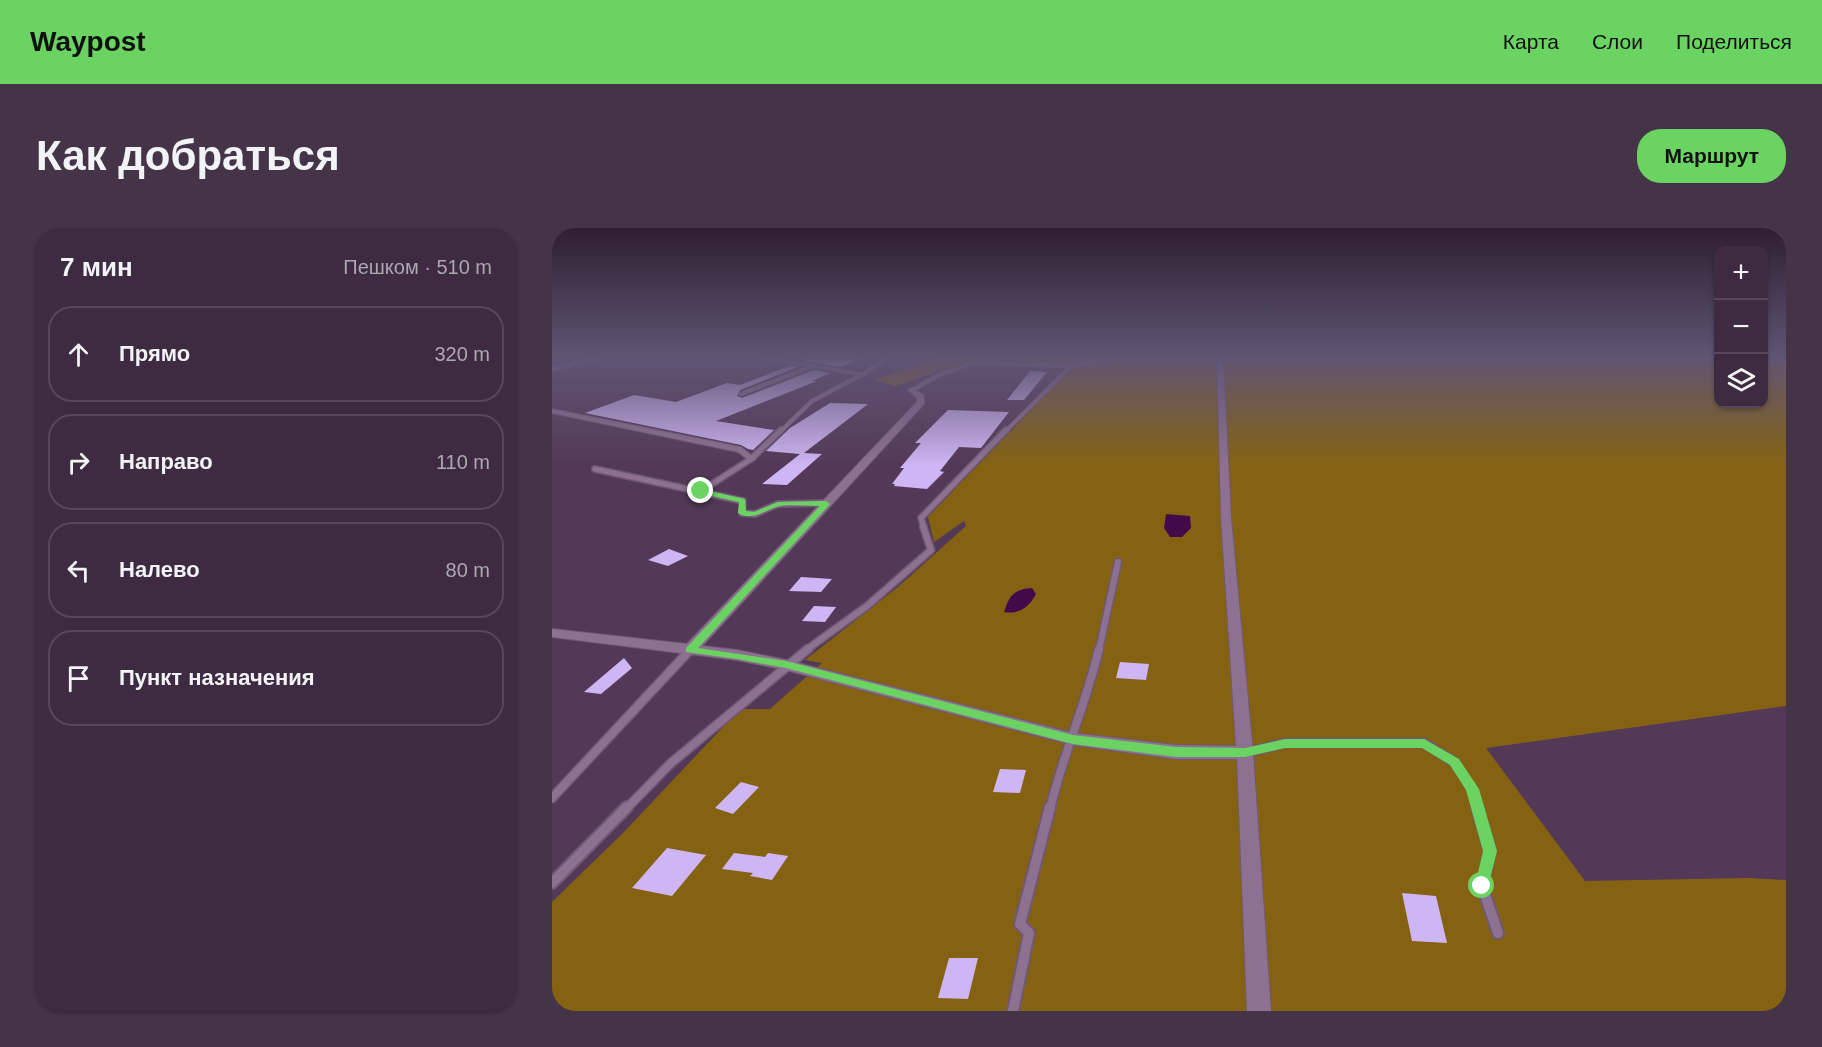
<!DOCTYPE html>
<html lang="ru">
<head>
<meta charset="utf-8">
<style>
  body { margin:0; font-family:Helvetica,sans-serif; background:#453348; color:#f1f3f6 }
  .controls { position:absolute; right:18px; top:18px; display:grid; overflow:hidden; border-radius:12px; box-shadow:0 2px 4px #0004 }
  .controls button { width:54px; height:54px; display:grid; place-items:center; padding:0; border:0; border-bottom:2px solid #57475a; background:#3e2b41; color:#f1f3f6; font:30px sans-serif }
  .stop { position:absolute; width:18px; height:18px; margin:-14px; border:4px solid #6bd362; border-radius:50%; background:#fff }
  .stop.end { background:#6bd362; border-color:#fff; box-shadow:0 2px 6px #0008 }
  .list { margin:0; padding:0; list-style:none }
  h2 { display:flex; justify-content:space-between; align-items:center; height:78px; margin:0; padding:0 24px; font-size:26px }
  h2 small { font-size:20px; font-weight:400; color:#ada7b1 }
  .list li { display:grid; grid-template-columns:39px 1fr auto; gap:18px; align-items:center; box-sizing:border-box; height:96px; margin:0 12px 12px; padding:0 12px; border:2px solid #57475a; border-radius:24px }
  .list b { display:block; font-size:22px; white-space:nowrap }
  .list em { font-size:20px; font-style:normal; color:#ada7b1 }
  .icon { flex:none; width:33px; height:33px; fill:none; stroke:currentColor; stroke-width:2; stroke-linecap:round; stroke-linejoin:round }
  .map { position:relative; flex:none; width:1234px; height:783px; overflow:hidden; border-radius:24px }
  header { display:flex; align-items:center; gap:36px; box-sizing:border-box; height:84px; padding:0 30px; background:#6bd362; color:#111 }
  header strong { font-size:28px }
  nav { display:flex; gap:33px; margin-inline-start:auto; font-size:21px }
  .intro { display:flex; align-items:center; justify-content:space-between; box-sizing:border-box; height:144px; padding:0 36px }
  h1 { margin:0; font-size:42px }
  .button { padding:15px 27px; border-radius:24px; background:#6bd362; color:#111; font-size:21px; font-weight:700 }
  main { display:flex; gap:36px; padding:0 36px }
  aside { flex:1; background:#3e2b41; border-radius:24px; box-shadow:0 2px 4px #0004 }
  .map>svg:first-child { display:block }
  .green { fill:#856212 }
  .water { fill:#430a4b }
  .building { fill:#ceb6f4 }
  .lines { fill:none; stroke-linecap:round; stroke-linejoin:round }
  .service-far4-casing { stroke:#6e5972; stroke-width:5 }
  .service-far3-casing { stroke:#6e5972; stroke-width:8 }
  .service-far2-casing { stroke:#6e5972; stroke-width:9 }
  .service-far1-casing { stroke:#6e5972; stroke-width:11 }
  .service-casing { stroke:#6e5972; stroke-width:14 }
  .minor-casing { stroke:#6e5972; stroke-width:2 }
  .service-far4 { stroke:#8e7192; stroke-width:4 }
  .service-far3 { stroke:#8e7192; stroke-width:5 }
  .service-far2 { stroke:#8e7192; stroke-width:6 }
  .service-far1 { stroke:#8e7192; stroke-width:8 }
  .service { stroke:#8e7192; stroke-width:10 }
  .minor { fill:#8e7192; fill-rule:evenodd }
  .route { fill:#6bd362 }
</style>
</head>
<body>
<header>
<strong>Waypost</strong>
<nav><a>Карта</a><a>Слои</a><a>Поделиться</a></nav>
</header>
<div class="intro"><h1>Как добраться</h1><a class="button">Маршрут</a></div>
<main>
<aside>
<h2>7 мин<small>Пешком · 510 m</small></h2>
<ul class="list">
<li><svg class="icon" aria-label="ahead" viewBox="0 0 24 24"><path d="M12 20V5M6 11l6-6 6 6"/></svg><div><b>Прямо</b></div><em>320 m</em></li>
<li><svg class="icon" aria-label="right" viewBox="0 0 24 24"><path d="M7 20v-9h11M14 6l5 5-5 5"/></svg><div><b>Направо</b></div><em>110 m</em></li>
<li><svg class="icon" aria-label="left" viewBox="0 0 24 24"><path d="M17 20v-9H6M10 6l-5 5 5 5"/></svg><div><b>Налево</b></div><em>80 m</em></li>
<li><svg class="icon" aria-label="arrive" viewBox="0 0 24 24"><path d="M6 21V4h12l-3 4 3 4H6"/></svg><div><b>Пункт назначения</b></div></li>
</ul>
</aside>
<div class="map">
<svg width="1234" height="783" viewBox="0 0 1234 783">
  <rect width="100%" height="100%" fill="#533957"/>
  <polygon class="green" points="392,128 1166,128 1166,176 1212,176 1212,128 1234,128 1234,478 934,520 1033,653 1196,650 1234,652 1234,783 0,783 0,674 71,605 188,481 218,481 270,435 253,432 346,359 414,298 412,293 382,314 376,289 519,140 517,136 417,133 343,158 323,152"/>
  <g class="water">
    <polygon points="614,286 638,288 639,300 630,309 618,309 612,300"/>
    <path d="M480 360 484 366C478 378 467 387 452 384 457 368 462 361 480 360Z"/>
  </g>
  <g class="building">
    <polygon points="260,128 313,128 289,139 250,132"/>
    <polygon points="237,138 246,139 188,162 185,168 190,170 262,142 278,145 260,153 265,153 164,193 222,202 201,222 196,221 189,217 33,185 82,167 124,174 175,155 188,157"/>
    <polygon points="478,143 495,144 472,172 455,172"/>
    <polygon points="278,175 316,176 252,225 270,226 235,257 210,256 248,226 214,223 238,200"/>
    <polygon points="396,182 457,184 429,220 407,219 388,243 392,244 375,261 342,258 343,256 340,256 352,240 348,240 369,215 363,215"/>
    <polygon points="117,321 136,328 116,338 96,332"/>
    <polygon points="249,349 280,351 269,364 237,363"/>
    <polygon points="262,378 284,379 273,394 250,393"/>
    <polygon points="72,430 80,440 49,466 32,464"/>
    <polygon points="568,434 597,436 594,452 564,450"/>
    <polygon points="448,541 474,542 468,565 441,564"/>
    <polygon points="189,554 207,559 181,586 163,580"/>
    <polygon points="115,620 154,627 120,668 80,660"/>
    <polygon points="182,625 213,629 216,625 236,628 220,652 198,648 201,645 170,641"/>
    <polygon points="850,665 884,668 895,715 860,713"/>
    <polygon points="397,730 426,730 416,771 386,770"/>
  </g>
  <g class="lines">
    <g class="service-far4-casing">
      <g id="service-far4">
        <polyline points="360,162 389,146 420,135 519,138 586,128"/>
        <polyline points="189,166 261,138"/>
        <polyline points="228,204 260,173 311,146 338,128"/>
        <polyline points="453,204 519,138"/>
      </g>
    </g>
    <g class="service-far3-casing">
      <g id="service-far3">
        <polyline points="43,241 191,273 190,285 203,286 226,276 274,275"/>
        <polyline points="149,263 199,231 229,202"/>
        <polyline points="372,299 369,290 454,202"/>
      </g>
    </g>
    <g class="service-far2-casing">
      <g id="service-far2">
        <polyline points="254,422 315,378 379,322 371,298"/>
        <polyline points="547,422 566,334"/>
      </g>
    </g>
    <g class="service-far1-casing">
      <g id="service-far1">
        <polyline points="693,525 733,515 872,515 902,534 920,561 926,581"/>
        <polyline points="0,570 138,422"/>
        <polyline points="74,581 119,535 256,421"/>
        <path d="M498 581C511 526 534 476 547 421"/>
      </g>
    </g>
    <g class="service-casing">
      <g id="service">
        <polyline points="925,579 938,623 930,658 946,705"/>
        <polyline points="0,655 75,579"/>
        <polyline points="461,783 477,705 468,696 498,579"/>
      </g>
    </g>
    <g class="minor-casing">
      <g id="minor">
        <polygon points="44,128 57,128 0,143 0,139"/>
        <polygon points="193,128 212,128 315,146 311,148"/>
        <polygon points="665,128 671,128 679,289 701,525 719,783 695,783 685,531 624,531 521,517 234,442 185,432 0,409 0,401 135,416 365,174 365,170 356,162 360,160 372,167 372,176 150,418 185,422 234,432 521,505 624,517 684,518 669,289"/>
        <polygon points="0,181 189,219 204,231 199,234 186,224 0,185"/>
      </g>
    </g>
    <use href="#service-far4" class="service-far4"/>
    <use href="#service-far3" class="service-far3"/>
    <use href="#service-far2" class="service-far2"/>
    <use href="#service-far1" class="service-far1"/>
    <use href="#service" class="service"/>
    <use href="#minor" class="minor"/>
  </g>
  <linearGradient id="sky" x2="0" y2="1"><stop stop-color="#2e1f30"/><stop offset="0.54" stop-color="#605474"/><stop offset="1" stop-color="#605474" stop-opacity="0"/></linearGradient>
  <rect width="1234" height="238" fill="url(#sky)"/>
  <path class="route" d="M149 261 193 271 194 283 202 284 226 274 274 273 278 276 146 420 234 433 521 507 624 519 693 520 733 511H872L907 531 927 561 945 623 935 663 930 665 925 663 923 658 931 623 914 562 898 537 870 520H733L693 529H624L521 516 234 440 185 431 134 424V420L268 278C255 278 240 276 228 278 213 281 202 294 186 285L187 274 146 265Z"/>
</svg>
<div class="controls">
<button>+</button>
<button>−</button>
<button><svg class="icon" aria-label="layers" viewBox="0 0 24 24"><path d="M12 4l9 5-9 5-9-5zM3 14l9 5 9-5"/></svg></button>
</div>
<div class="stop" style="left:930px;top:658px"></div>
<div class="stop end" style="left:149px;top:263px"></div>
</div>
</main>
</body>
</html>
